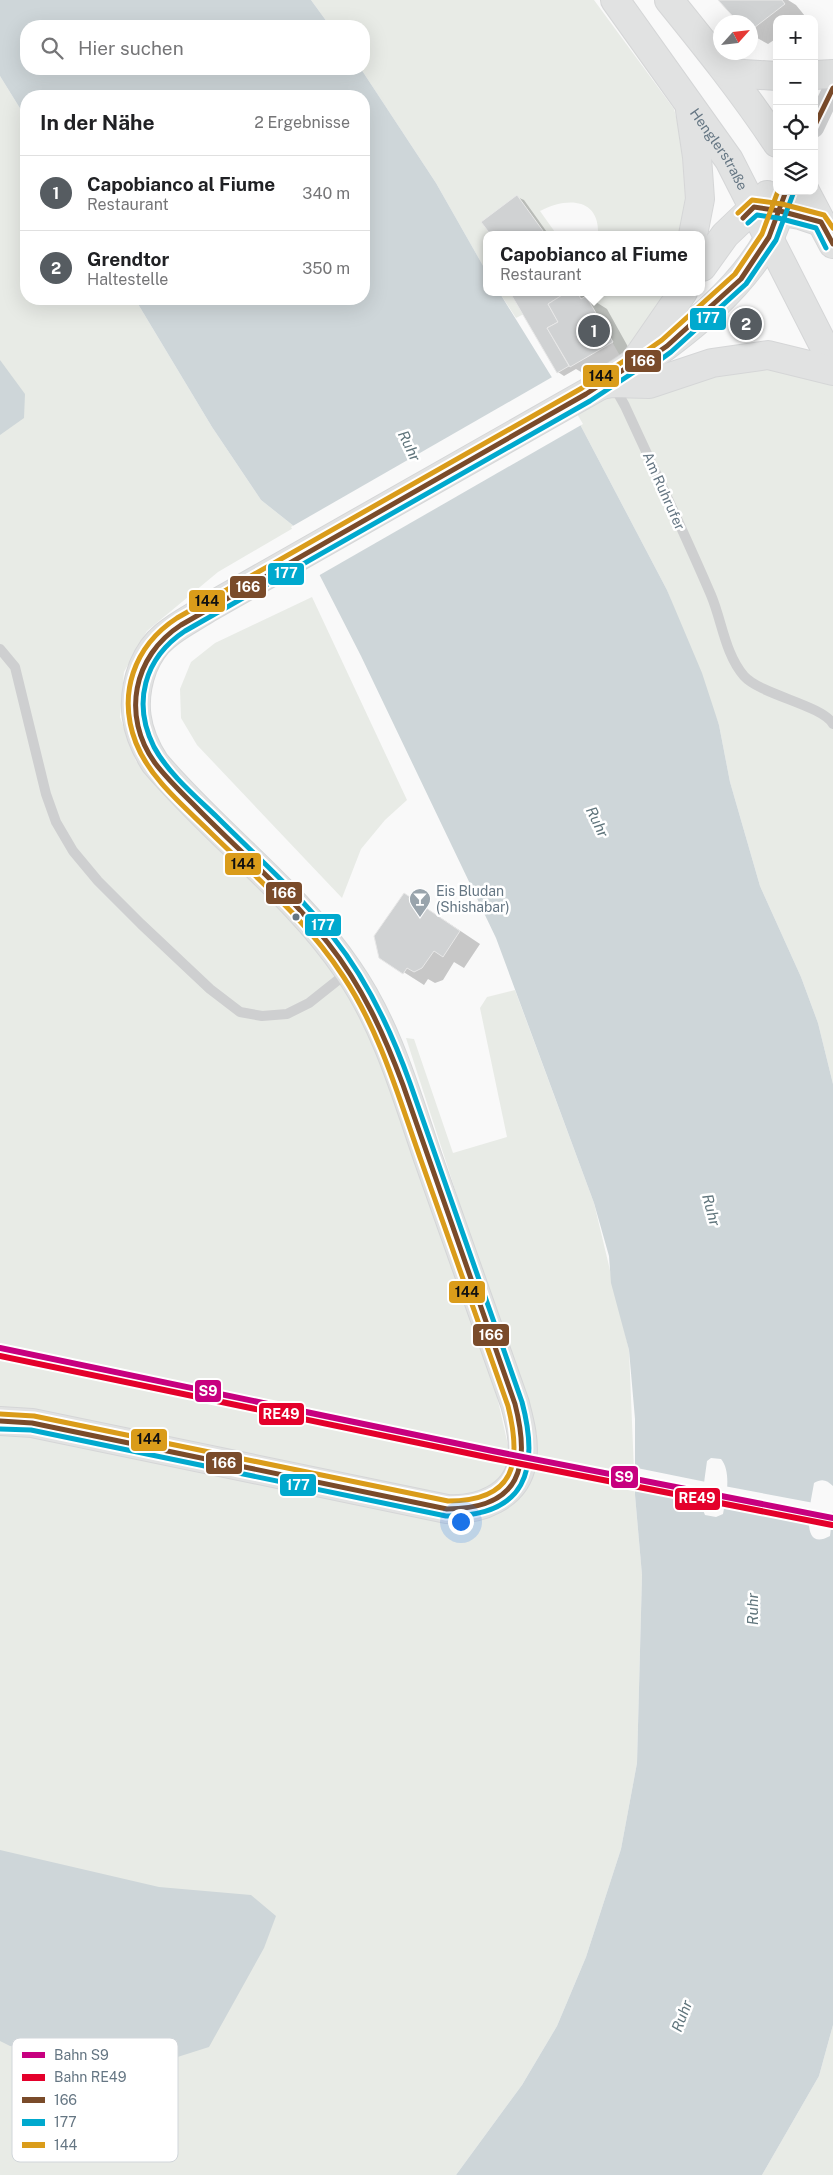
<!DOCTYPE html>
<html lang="de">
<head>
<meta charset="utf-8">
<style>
  body { margin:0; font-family:"Public Sans",sans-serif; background:#f6f6f6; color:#202124 }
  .controls { position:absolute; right:15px; top:15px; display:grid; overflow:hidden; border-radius:10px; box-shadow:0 5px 20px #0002 }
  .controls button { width:45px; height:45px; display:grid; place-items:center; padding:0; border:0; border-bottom:1px solid #e0e0e0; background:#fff; color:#202124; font:25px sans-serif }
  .compass { position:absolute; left:713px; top:15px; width:45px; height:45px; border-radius:50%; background:#fff; box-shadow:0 5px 20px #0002; rotate:63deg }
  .you { position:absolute; left:460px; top:1521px; width:18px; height:18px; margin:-12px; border:4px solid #fff; border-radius:50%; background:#1a73e8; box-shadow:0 0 0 8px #1a73e833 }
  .badge { display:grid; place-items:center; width:32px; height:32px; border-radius:50%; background:#565c61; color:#fff; font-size:16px; font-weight:700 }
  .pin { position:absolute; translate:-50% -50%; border:2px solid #fff; box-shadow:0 1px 5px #0006 }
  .popup { position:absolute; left:483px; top:231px; width:222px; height:65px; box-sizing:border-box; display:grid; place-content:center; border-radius:10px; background:#fff; filter:drop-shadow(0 1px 4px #0005); font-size:16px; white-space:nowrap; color:#757577 }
  .popup b { font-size:19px; color:#202124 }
  .popup::after { content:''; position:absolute; left:50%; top:100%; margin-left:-10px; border:10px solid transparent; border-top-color:#fff }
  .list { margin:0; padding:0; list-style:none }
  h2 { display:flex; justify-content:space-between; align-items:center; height:65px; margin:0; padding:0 20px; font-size:21px }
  h2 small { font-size:16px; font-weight:400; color:#757577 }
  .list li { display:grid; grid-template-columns:32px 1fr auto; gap:15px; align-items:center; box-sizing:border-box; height:75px; padding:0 20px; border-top:1px solid #e0e0e0 }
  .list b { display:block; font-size:19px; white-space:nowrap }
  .list p { margin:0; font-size:16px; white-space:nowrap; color:#757577 }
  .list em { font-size:16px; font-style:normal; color:#757577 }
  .icon { flex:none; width:28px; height:28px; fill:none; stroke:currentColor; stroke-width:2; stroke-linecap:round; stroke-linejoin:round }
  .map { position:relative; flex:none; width:833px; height:2175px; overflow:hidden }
  .search { position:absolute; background:#fff; box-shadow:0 5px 20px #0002; left:20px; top:20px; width:350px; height:55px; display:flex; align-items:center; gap:12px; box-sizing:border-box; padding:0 18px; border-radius:20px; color:#757577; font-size:19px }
  .panel { position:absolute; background:#fff; box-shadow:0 5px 20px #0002; left:20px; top:90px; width:350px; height:215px; border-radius:20px }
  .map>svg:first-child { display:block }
  .green { fill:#e8ebe6 }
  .water { fill:#ced6d9; fill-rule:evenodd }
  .pier { fill:#f9f9f9 }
  .shadow { fill:#0003 }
  .building { fill:#d0d2d3; stroke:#e8e8e8 }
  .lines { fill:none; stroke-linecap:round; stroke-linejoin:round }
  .secondary-casing { stroke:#d5d6d7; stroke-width:30 }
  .service { stroke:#cecfd0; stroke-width:10 }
  .minor { stroke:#cecfd0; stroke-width:20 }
  .secondary { stroke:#e1e2e2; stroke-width:28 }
  .bus-1-casing { stroke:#fff; stroke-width:9 }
  .bus-2-casing { stroke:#fff; stroke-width:9 }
  .bus-3-casing { stroke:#fff; stroke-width:9 }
  .bus-1 { stroke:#7a4b2a; stroke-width:5 }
  .bus-2 { stroke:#00a9ce; stroke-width:5 }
  .bus-3 { stroke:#da9c1a; stroke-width:5 }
  .rail-1-casing { stroke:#fff; stroke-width:10 }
  .rail-2-casing { stroke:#fff; stroke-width:10 }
  .rail-1 { stroke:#c7007f; stroke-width:6 }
  .rail-2 { stroke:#e4002b; stroke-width:6 }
  .bus-dot { fill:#657683; stroke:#fff; stroke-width:2 }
  .labels { text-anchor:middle; stroke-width:5; stroke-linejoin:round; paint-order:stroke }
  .street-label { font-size:14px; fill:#657683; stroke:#fff }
  .poi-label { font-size:14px; fill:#657683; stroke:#fff; text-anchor:start }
  .water-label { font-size:15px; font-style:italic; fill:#60757c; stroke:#fff }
  .key { fill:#fff; stroke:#d1d6da; stroke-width:1 }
  .key-label { font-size:14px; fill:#657683 }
  .line-badge { stroke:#fff; stroke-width:2 }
  .badge-label { font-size:14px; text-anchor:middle; font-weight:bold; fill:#fff }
  .pale-badge-label { font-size:14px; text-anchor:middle; font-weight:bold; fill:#111 }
</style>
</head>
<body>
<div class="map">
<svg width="833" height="2175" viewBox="0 0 833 2175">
  <rect width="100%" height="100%" fill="#f9f9f9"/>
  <g class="green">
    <path d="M311 0H594L674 109 687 158 691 202 685 235H598C600 197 566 197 540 211L557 235H486V271L436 183 361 69H364V26H330Z"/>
    <polygon points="0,76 26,118 26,299 135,299 212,427 261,500 295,527 218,572 147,631 124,672 120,717 136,761 320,948 377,1045 425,1171 454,1275 486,1348 510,1454 537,1435 470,1236 406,1038 414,1039 453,1153 507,1137 480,1008 487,997 515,990 594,1203 629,1350 635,1495 642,1575 637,1763 621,1849 586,1957 557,2026 522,2085 456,2175 0,2175"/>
    <polygon points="499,292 566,292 516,318"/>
    <polygon points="578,292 665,292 631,356 623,361 586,296 582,298"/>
    <polygon points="771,362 833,376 833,1084 818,1023 801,977 760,886 730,782 719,725 667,590 574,413 640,369"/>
    <polygon points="312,597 407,800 385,820 361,849 342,898 197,745 181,718 180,689 191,662 215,643"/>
    <polygon points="833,2025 833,2175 762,2175 819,2076"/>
  </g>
  <g class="water">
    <path d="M0 0H311L330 26H26V69H361L436 183 486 271V292H499L574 413 667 590 702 673 719 725 730 782 760 886 801 977 818 1023 833 1084V1486C827 1480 822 1478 814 1483 812 1497 797 1554 830 1536L833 1510V2025L819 2076 762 2175H456L522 2085 557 2026 586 1957 621 1849 637 1763 642 1575 635 1495V1419L629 1350 611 1283 609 1256 594 1203 496 938 361 656 295 527 261 500 212 427 135 299H364V96H26V118L0 76ZM711 1458 721 1459C732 1472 726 1499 723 1514L716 1517 705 1515 701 1505 707 1461Z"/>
    <polygon points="0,360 25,394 24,418 0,435"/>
    <polygon points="0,1850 159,1887 251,1895 276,1916 264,1948 209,2047 165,2061 10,2046 0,2041"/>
  </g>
  <g class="pier">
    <polygon points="554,376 583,424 318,576 291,527"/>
    <polygon points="632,1467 706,1482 704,1503 632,1489"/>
    <polygon points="724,1486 814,1503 811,1524 722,1507"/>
  </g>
  <g class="shadow">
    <polygon points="720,0 788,0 796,5 805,16 801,19 777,19 777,38 768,44 750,34 750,22 739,22"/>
    <polygon points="517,197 524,200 549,235 492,235"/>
    <polygon points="520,292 580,292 607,309 632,354 591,378 576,369 564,376 558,372"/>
    <polygon points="405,894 480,944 464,968 454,962 443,980 435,983 428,979 424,985 380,957"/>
  </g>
  <g class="building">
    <polygon points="718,0 782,0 785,4 750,31 750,22 738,22"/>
    <polygon points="517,195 546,235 491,235 481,222"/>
    <polygon points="518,292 567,292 548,304 558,322 547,328 569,366 557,373 512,296"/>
    <polygon points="567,292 577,292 581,299 586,296 613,342 570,367 547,328 558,322 548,304"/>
    <polygon points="404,893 460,931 443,957 434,951 422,968 414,972 407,968 403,974 379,958 374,936"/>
  </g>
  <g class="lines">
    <g class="secondary-casing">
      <g id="secondary">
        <path id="s1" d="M615 0 729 160 833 364"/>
        <path d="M669 0C707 47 744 93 777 143"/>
        <polyline points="728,73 777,76"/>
        <polyline points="814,75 833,74"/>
        <polyline points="690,110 697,157 700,199 693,235"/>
        <polyline points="805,191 833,244"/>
        <polyline points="762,208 800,215 821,222"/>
        <polyline points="702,267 725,235 767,195"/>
        <path d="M641 362 645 361C692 328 740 289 769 238 777 224 781 206 786 191"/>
        <polyline points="601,385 612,383 649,384 712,363 768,355 833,371"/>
        <path d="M0 1421 32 1423 447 1509C479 1511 516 1497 522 1462 525 1442 520 1423 515 1404 486 1322 457 1240 428 1158 406 1094 387 1026 348 970 295 892 216 835 155 763 135 732 130 702 143 667 148 655 155 644 165 636 178 625 194 617 208 608L601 385 634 363 683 292"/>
      </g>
    </g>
    <g class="service">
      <path d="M614 386 625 406C654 469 684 532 711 595 722 621 725 654 744 676 761 695 822 705 833 724"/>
      <polyline points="0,649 15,667 46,794 56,822 73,851 98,881 141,924 210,989 240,1012 262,1016 287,1014 309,1003 348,972"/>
    </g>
    <polyline class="minor" points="814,128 833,88"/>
    <use href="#secondary" class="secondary"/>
    <g class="bus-1-casing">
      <g id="bus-1">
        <polyline points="814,127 833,88"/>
        <polyline points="743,218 754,207 780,211 821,222 833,244"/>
        <path d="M0 1421 32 1423 447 1509C521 1509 531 1466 515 1404L403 1085C384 1034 362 986 328 943 289 893 240 852 196 807 182 793 167 779 155 763 121 716 133 656 181 625L586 394 634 363 645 361 667 346 741 279 769 237 786 191"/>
      </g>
    </g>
    <g class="bus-2-casing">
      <g id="bus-2">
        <polyline points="748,223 757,215 778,218 816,228 826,248"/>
        <path d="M0 1429 31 1430 446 1516C526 1517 540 1470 522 1402L410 1083C391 1030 368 981 333 937 298 893 256 856 217 817 195 796 168 773 154 747 132 703 144 658 185 631L590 401 637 370 649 368 671 352 746 284 776 240 793 194"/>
      </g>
    </g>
    <g class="bus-3-casing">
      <g id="bus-3">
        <polyline points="738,213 752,200 782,204 824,215 833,228"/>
        <path d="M0 1414 34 1416 448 1501C516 1501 522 1462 508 1406 479 1325 450 1244 422 1163 399 1099 381 1033 343 976 308 922 258 879 212 834 185 807 150 779 136 743 117 694 134 646 177 618L582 388 630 357 642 354 662 340 735 274 762 234 778 191"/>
      </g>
    </g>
    <use href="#bus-1" class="bus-1"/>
    <use href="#bus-2" class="bus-2"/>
    <use href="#bus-3" class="bus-3"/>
    <g class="rail-1-casing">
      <polyline id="rail-1" points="0,1348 493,1451 833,1518"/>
    </g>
    <g class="rail-2-casing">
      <polyline id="rail-2" points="0,1356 491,1458 832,1525"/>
    </g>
    <use href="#rail-1" class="rail-1"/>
    <use href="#rail-2" class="rail-2"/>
  </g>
  <defs>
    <g id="bar-pin" transform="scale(1.125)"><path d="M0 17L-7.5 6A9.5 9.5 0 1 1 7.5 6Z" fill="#99a4ac" stroke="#fff"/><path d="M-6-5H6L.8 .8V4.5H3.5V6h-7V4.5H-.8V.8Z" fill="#fff"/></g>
  </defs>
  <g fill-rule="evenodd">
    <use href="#bar-pin" x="420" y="899"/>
  </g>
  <circle class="bus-dot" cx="296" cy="917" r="4.5"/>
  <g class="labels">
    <g class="street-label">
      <text dy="5" stroke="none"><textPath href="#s1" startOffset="182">Henglerstraße</textPath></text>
      <text transform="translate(664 491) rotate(66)" y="5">Am Ruhrufer</text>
    </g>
    <g class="poi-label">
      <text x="436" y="896">Eis Bludan<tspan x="436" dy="16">(Shishabar)</tspan></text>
    </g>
    <g class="water-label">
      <text transform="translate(409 446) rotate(64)" y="5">Ruhr</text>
      <text transform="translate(597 822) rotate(64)" y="5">Ruhr</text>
      <text transform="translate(711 1210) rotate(75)" y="5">Ruhr</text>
      <text transform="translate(753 1609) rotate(-90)" y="5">Ruhr</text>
      <text transform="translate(682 2016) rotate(-69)" y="5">Ruhr</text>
    </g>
  </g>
  <rect x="12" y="2038" width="166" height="124" rx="8" class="key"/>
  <rect x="22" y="2052" width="23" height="6" fill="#c7007f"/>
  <rect x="22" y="2074" width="23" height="7" fill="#e4002b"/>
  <rect x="22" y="2097" width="23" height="6" fill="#7a4b2a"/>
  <rect x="22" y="2119" width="23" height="7" fill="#00a9ce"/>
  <rect x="22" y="2142" width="23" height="6" fill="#da9c1a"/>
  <g class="key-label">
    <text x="54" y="2060">Bahn S9</text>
    <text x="54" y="2082">Bahn RE49</text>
    <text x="54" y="2105">166</text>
    <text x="54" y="2127">177</text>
    <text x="54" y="2150">144</text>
  </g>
  <g class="line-badge">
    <rect x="689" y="307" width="38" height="24" rx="5" fill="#00a9ce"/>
    <rect x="624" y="349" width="38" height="24" rx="5" fill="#7a4b2a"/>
    <rect x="582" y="364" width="38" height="24" rx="5" fill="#da9c1a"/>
    <rect x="267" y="562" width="38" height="24" rx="5" fill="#00a9ce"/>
    <rect x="229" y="575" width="38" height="24" rx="5" fill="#7a4b2a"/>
    <rect x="188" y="589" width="38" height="24" rx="5" fill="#da9c1a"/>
    <rect x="224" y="852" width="38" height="24" rx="5" fill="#da9c1a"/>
    <rect x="265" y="881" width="38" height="24" rx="5" fill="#7a4b2a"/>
    <rect x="304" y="913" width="38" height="24" rx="5" fill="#00a9ce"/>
    <rect x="448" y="1280" width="38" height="24" rx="5" fill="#da9c1a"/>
    <rect x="472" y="1323" width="38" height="24" rx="5" fill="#7a4b2a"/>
    <rect x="194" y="1379" width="28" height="24" rx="5" fill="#c7007f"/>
    <rect x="258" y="1402" width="47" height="24" rx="5" fill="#e4002b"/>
    <rect x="130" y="1428" width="38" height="24" rx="5" fill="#da9c1a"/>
    <rect x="205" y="1451" width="38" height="24" rx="5" fill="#7a4b2a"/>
    <rect x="610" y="1465" width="29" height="24" rx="5" fill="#c7007f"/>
    <rect x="279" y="1473" width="38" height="24" rx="5" fill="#00a9ce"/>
    <rect x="674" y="1487" width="47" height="24" rx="5" fill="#e4002b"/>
  </g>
  <g class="badge-label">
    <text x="708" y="323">177</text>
    <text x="643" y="366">166</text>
    <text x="286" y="578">177</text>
    <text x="248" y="592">166</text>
    <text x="284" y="898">166</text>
    <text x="323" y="930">177</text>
    <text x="491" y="1340">166</text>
    <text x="208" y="1396">S9</text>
    <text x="281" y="1419">RE49</text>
    <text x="224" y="1468">166</text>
    <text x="624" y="1482">S9</text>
    <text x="298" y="1490">177</text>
    <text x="697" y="1503">RE49</text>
  </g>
  <g class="pale-badge-label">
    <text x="601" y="381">144</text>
    <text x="207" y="606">144</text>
    <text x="243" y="869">144</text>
    <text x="467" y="1297">144</text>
    <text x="149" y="1444">144</text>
  </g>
</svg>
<div class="controls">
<button>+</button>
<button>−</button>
<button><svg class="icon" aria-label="locate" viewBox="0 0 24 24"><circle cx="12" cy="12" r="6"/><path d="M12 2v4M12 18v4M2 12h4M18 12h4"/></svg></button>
<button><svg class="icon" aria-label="layers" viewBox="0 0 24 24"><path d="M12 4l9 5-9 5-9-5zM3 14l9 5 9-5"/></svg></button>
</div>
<svg class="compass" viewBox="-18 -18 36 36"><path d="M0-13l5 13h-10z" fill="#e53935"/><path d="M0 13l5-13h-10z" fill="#757577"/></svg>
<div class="you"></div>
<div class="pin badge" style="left:594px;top:331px">1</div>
<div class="popup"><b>Capobianco al Fiume</b>Restaurant</div>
<div class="pin badge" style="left:746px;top:324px">2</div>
<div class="search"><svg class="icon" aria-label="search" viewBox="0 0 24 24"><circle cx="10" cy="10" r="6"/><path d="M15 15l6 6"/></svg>Hier suchen</div>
<section class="panel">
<h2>In der Nähe<small>2 Ergebnisse</small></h2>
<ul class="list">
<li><span class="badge">1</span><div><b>Capobianco al Fiume</b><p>Restaurant</p></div><em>340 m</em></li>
<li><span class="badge">2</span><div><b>Grendtor</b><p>Haltestelle</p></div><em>350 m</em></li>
</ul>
</section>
</div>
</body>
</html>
